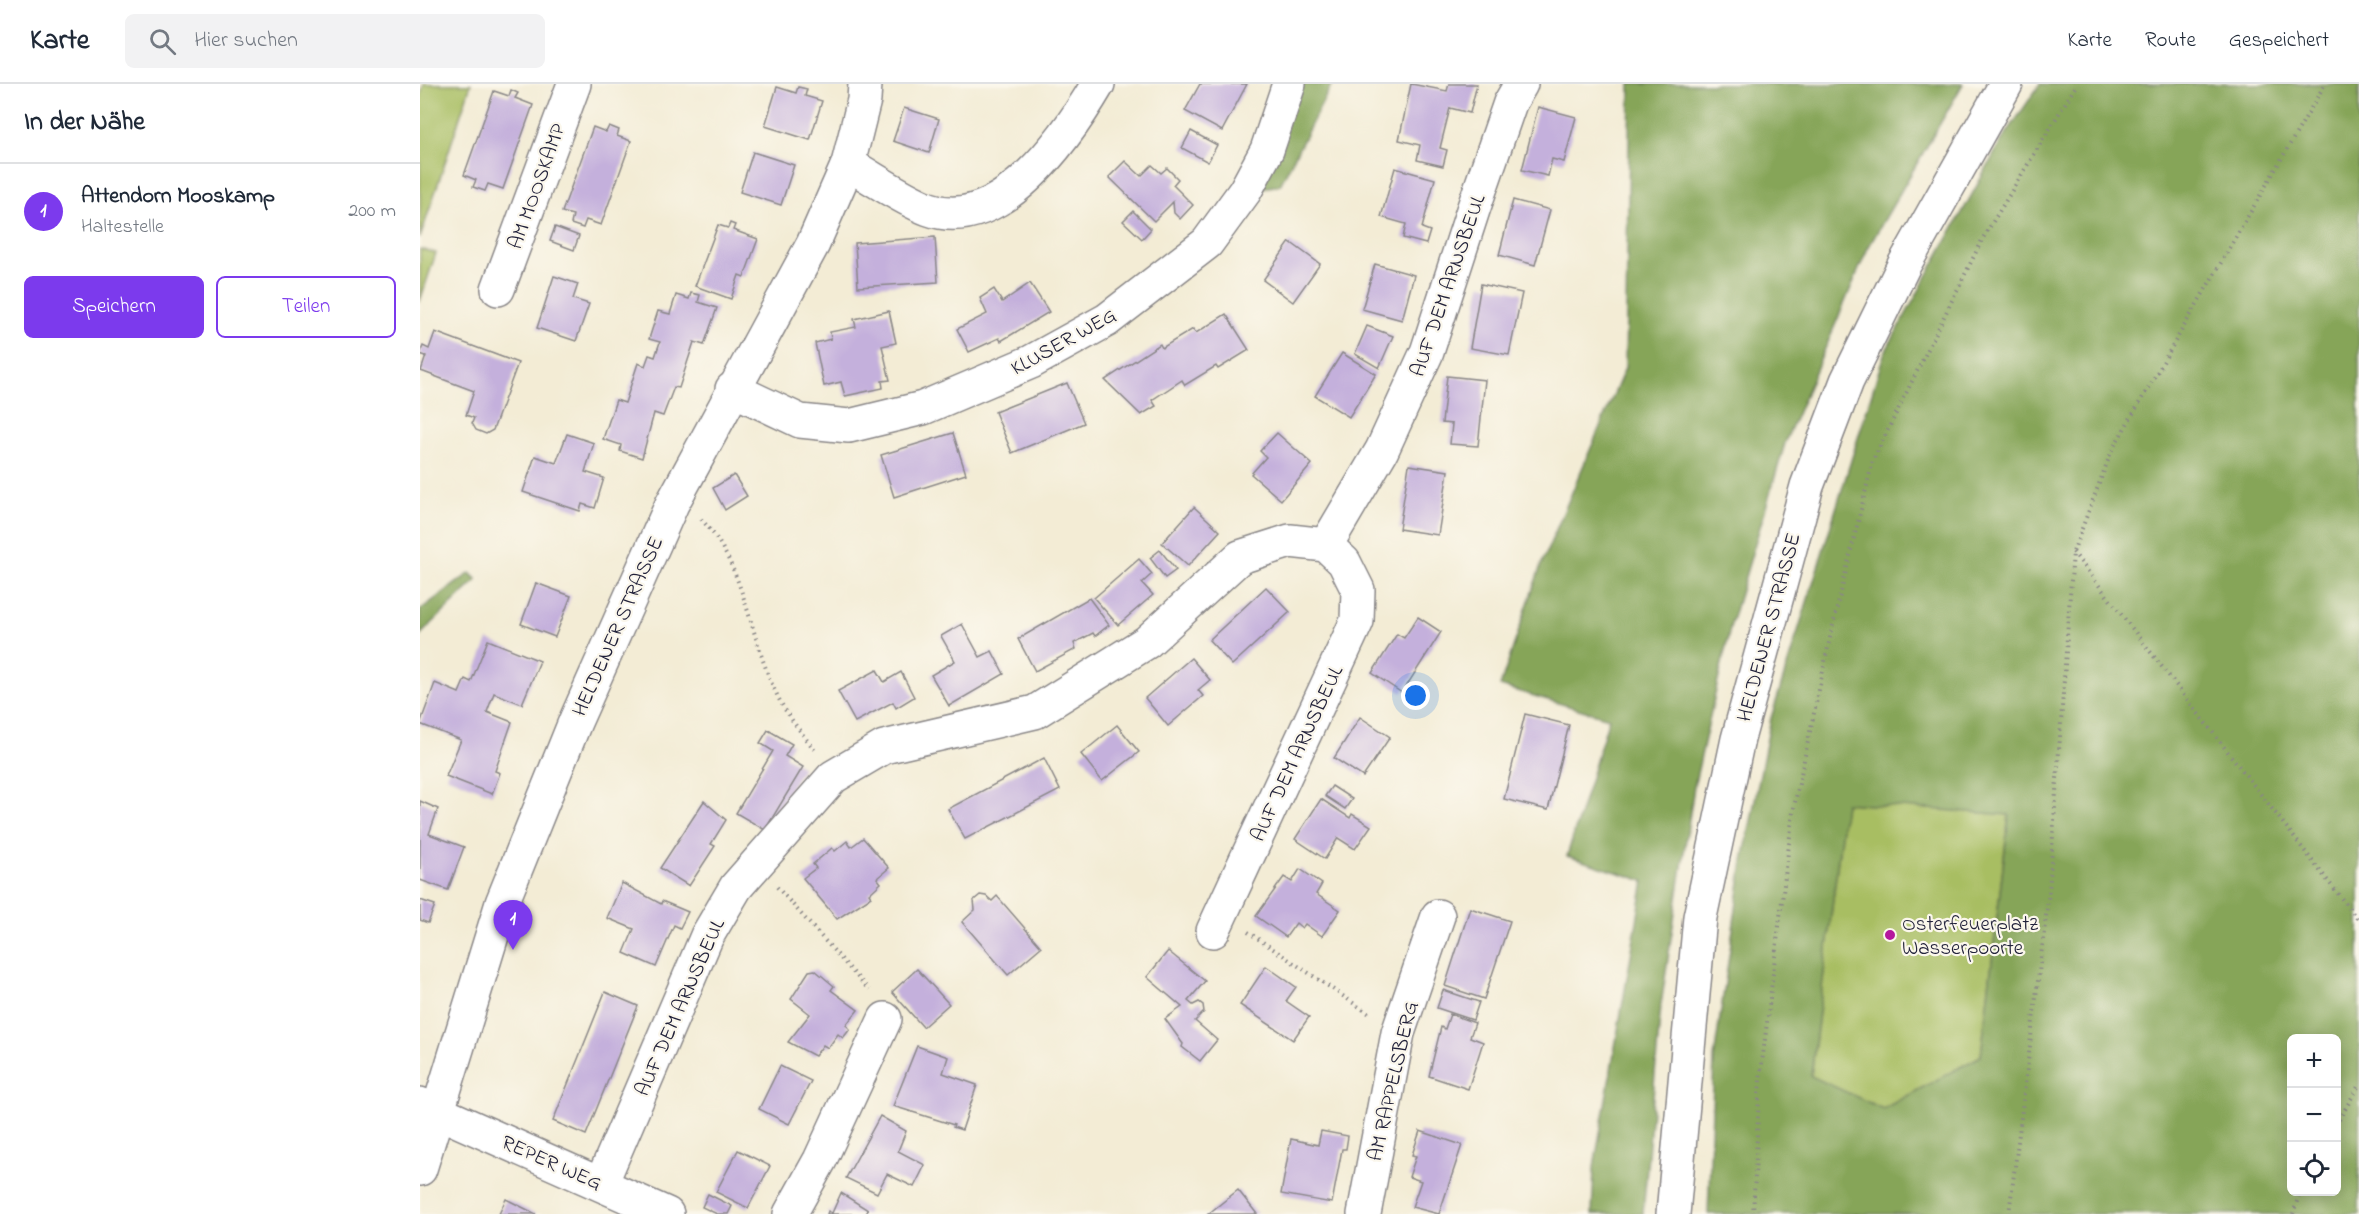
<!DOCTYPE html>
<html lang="de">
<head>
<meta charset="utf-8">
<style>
  body { margin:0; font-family:"Indie Flower",sans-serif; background:#f2f2f3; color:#1f2937 }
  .controls { position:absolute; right:18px; bottom:18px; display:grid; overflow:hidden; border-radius:9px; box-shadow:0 3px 15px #0003 }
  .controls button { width:54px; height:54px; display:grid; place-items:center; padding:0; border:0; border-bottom:2px solid #e0e1e3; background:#fff; color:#1f2937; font:30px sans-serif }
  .you { position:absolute; left:996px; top:612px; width:21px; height:21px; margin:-15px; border:4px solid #fff; border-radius:50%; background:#1a73e8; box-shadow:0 0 0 9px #1a73e833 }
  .badge { display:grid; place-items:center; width:39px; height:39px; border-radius:50%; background:#7c3aed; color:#fff; font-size:20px; font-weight:700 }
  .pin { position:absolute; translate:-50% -50px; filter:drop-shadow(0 2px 3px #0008) }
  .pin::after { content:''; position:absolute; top:32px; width:21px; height:18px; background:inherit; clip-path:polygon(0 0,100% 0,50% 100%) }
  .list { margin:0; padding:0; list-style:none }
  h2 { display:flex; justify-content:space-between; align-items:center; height:78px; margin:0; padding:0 24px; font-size:26px }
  h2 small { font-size:20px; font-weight:400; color:#747a83 }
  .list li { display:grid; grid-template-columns:39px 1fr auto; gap:18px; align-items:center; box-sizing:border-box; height:96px; padding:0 24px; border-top:2px solid #e0e1e3 }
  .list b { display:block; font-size:22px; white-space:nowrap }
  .list p { margin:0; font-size:20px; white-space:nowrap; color:#747a83 }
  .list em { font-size:20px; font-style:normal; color:#747a83 }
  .actions { display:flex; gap:12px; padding:18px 24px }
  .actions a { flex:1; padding:14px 0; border:2px solid #7c3aed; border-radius:9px; text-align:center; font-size:21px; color:#7c3aed }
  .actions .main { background:#7c3aed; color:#fff }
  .icon { flex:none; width:33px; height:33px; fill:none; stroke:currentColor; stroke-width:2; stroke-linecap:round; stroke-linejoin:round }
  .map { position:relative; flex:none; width:1939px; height:1130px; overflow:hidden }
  header { display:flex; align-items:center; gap:36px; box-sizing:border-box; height:84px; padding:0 30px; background:#fff; border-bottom:2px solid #e0e1e3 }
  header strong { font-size:28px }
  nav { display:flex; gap:33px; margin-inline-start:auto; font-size:21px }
  .search { width:420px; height:54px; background:#f2f2f3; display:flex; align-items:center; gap:15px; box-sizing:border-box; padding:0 21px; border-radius:9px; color:#747a83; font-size:22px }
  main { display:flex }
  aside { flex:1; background:#fff }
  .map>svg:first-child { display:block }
  .green { fill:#a8be62; stroke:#65704e; stroke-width:1.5 }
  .forest { fill:#86a558; stroke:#54644a; stroke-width:1.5; fill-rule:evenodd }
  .building { fill:#c4b0dc }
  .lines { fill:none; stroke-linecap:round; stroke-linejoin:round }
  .minor-casing { stroke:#8a8788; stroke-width:36 }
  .major-casing { stroke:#8a8788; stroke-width:36 }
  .path { stroke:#8a8788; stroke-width:4; stroke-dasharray:1.5 4.5; stroke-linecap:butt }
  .minor { stroke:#fff; stroke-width:33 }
  .major { stroke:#fff; stroke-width:33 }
  .poi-dot { fill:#b5179e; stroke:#fbf7ec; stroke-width:2 }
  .labels { text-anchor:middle; stroke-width:4.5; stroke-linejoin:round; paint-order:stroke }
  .street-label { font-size:21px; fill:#22223b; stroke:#fbf7ec }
  .poi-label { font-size:21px; fill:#22223b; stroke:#fbf7ec; text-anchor:start }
</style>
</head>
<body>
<header>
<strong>Karte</strong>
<div class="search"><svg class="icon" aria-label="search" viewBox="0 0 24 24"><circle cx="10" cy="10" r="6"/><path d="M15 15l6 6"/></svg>Hier suchen</div>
<nav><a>Karte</a><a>Route</a><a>Gespeichert</a></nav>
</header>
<main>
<aside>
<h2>In der Nähe<small></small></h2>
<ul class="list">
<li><span class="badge">1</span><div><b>Attendorn Mooskamp</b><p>Haltestelle</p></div><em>200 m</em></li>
</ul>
<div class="actions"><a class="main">Speichern</a><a>Teilen</a></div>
</aside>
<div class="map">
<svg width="1939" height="1130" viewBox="0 0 1939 1130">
  <rect width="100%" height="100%" fill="#fbf7ec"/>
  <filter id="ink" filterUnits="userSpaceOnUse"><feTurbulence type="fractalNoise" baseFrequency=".0167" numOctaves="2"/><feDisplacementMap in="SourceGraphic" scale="12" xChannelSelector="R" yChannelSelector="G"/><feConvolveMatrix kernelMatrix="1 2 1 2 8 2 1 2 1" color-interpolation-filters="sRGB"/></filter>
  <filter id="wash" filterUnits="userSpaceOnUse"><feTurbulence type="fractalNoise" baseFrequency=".008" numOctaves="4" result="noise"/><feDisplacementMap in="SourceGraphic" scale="24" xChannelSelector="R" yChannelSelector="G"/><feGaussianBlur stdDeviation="1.35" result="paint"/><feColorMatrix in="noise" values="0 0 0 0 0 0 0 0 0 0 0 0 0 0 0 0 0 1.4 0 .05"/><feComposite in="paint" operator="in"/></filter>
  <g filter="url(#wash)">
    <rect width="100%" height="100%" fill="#f3ecd5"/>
    <g class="green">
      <polygon points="4,0 51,0 0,154 0,14"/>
      <polygon points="0,165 16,169 0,217"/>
      <polygon points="1425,719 1589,730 1561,972 1463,1025 1391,993"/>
    </g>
    <g class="forest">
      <polygon points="869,0 912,0 860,101 825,107"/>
      <polygon points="1210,0 1543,0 1448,164 1366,356 1311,540 1274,703 1241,921 1223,1130 1172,1130 1174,1083 1224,797 1147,772 1189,634 1080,602 1121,481 1205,284"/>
      <path d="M1620 0H1939V1130H1288L1294 974 1323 777 1351 634 1464 270 1582 56ZM1425 719 1589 731 1561 972 1463 1025 1391 992ZM1872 954H1916V1108H1872Z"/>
      <polygon points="50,489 57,496 0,551 0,526"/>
    </g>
    <g id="blocks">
      <g class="building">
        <polygon points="780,0 827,0 802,47 765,27"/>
        <polygon points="991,0 1027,7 1029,0 1057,0 1050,29 1030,24 1020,64 1027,66 1023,82 997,76 1000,61 979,56"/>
        <polygon points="357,3 376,9 378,3 387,5 385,12 402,17 390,56 345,42"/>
        <polygon points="91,6 98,9 95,14 113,21 83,105 68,100 65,107 53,103 56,96 44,91 74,7 89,12"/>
        <polygon points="1118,23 1156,33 1144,78 1132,75 1128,92 1102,86"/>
        <polygon points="484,24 519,35 509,69 473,57"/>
        <polygon points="189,42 199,46 197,52 211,57 181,141 166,136 163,144 151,140 153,131 142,128 173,43 186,48"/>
        <polygon points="771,47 797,61 788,78 762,64"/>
        <polygon points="333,68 374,81 361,121 320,108"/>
        <polygon points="705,77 721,92 732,81 741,89 747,84 758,95 753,101 773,121 760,135 754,129 753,118 734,137 689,93"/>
        <polygon points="975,84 1015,95 1002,144 1010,147 1006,160 983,154 986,140 961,133"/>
        <polygon points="1093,116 1130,126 1115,181 1079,171"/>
        <polygon points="713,127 731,145 722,155 703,137"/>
        <polygon points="310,139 315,141 313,146 338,155 324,193 319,191 311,215 275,202 298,141 308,144"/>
        <polygon points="135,143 159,152 154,166 130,157"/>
        <polygon points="515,153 518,198 438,203 435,159"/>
        <polygon points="870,158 900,180 873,218 843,196"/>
        <polygon points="955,180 994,191 982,236 942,225"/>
        <polygon points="134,192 158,200 153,215 169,220 156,257 117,244"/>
        <polygon points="610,199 629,228 581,257 579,254 549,268 537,245 567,230 560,214 574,205 582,218"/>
        <polygon points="1061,200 1102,209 1089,271 1050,264"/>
        <polygon points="271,209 280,211 278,218 297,224 284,261 274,258 259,304 254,303 243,332 234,329 222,374 200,367 201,361 183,355 196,316 205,319 218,279 225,282 229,271 235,273 240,258 229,255 238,227 250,230 256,211 269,215"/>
        <polygon points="469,227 476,259 462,262 470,296 462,297 463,304 425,312 421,298 404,302 395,259 411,255 410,248 436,243 434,235"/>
        <polygon points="806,230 829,266 798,285 796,282 765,301 762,296 732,316 736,322 721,331 685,296 740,260 742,264 773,245 776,249"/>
        <polygon points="947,242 973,252 959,284 935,270"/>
        <polygon points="15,248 98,279 73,346 66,350 56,346 52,339 54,334 46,331 54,307 1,287 6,272 0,270 3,262 9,265"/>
        <polygon points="922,269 956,290 929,333 895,312"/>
        <polygon points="1027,292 1065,296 1058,362 1030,360 1032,340 1022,339"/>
        <polygon points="647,299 664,339 592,369 575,328"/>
        <polygon points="533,349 546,390 474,413 461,371"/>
        <polygon points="857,349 892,380 861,416 831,390 846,373 840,367"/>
        <polygon points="147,350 174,359 165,388 184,394 175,424 162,420 160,427 103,408 115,372 136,379"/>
        <polygon points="989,381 1028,387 1018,451 979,445"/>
        <polygon points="314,391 327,412 305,426 293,404"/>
        <polygon points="774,423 800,447 768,482 742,459"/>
        <polygon points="740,466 756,486 745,494 730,474"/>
        <polygon points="719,475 732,490 722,499 733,511 698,541 674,514"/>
        <polygon points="116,499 151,512 135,553 101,540"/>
        <polygon points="846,503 870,528 812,581 789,556"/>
        <polygon points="669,514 689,541 675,552 673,549 654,559 656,565 615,587 598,555"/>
        <polygon points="998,533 1021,548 982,609 952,589 977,550 984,554"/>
        <polygon points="542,540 560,573 572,567 584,590 529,622 511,591 535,577 521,552"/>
        <polygon points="68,556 120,577 102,620 74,609 67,628 92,638 75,687 80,689 72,710 26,692 41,656 0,640 15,599 39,609 45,595 51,598"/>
        <polygon points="771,574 790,596 778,606 783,612 748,642 725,614"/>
        <polygon points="457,586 464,598 481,588 494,613 476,624 473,618 435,638 418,607"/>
        <polygon points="1105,630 1149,641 1128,726 1084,715"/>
        <polygon points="940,633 970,653 943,693 914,674"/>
        <polygon points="697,641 719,668 682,697 661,670"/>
        <polygon points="348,646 372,660 365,672 383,683 345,746 316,729 353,667 340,659"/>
        <polygon points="624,674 640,706 545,755 528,725"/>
        <polygon points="912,702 932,715 925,725 905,712"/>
        <polygon points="901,715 930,734 932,730 951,742 935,765 918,754 905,775 875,755"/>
        <polygon points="0,717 18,725 9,750 44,763 28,806 0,796"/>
        <polygon points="284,717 306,736 291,760 295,762 269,802 240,784"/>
        <polygon points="443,754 469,784 457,794 461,799 449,810 451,813 417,835 383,794 396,784 393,780 412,764 415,767 427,757 431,763"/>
        <polygon points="880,785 902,800 896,810 920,826 902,852 885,840 882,844 876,839 866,853 836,832 864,793 872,798"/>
        <polygon points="202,799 241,820 242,817 268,828 260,844 254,841 236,883 204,869 214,845 187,834"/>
        <polygon points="560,811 566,812 572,817 577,812 621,863 588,891 542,838 555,826 554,816"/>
        <polygon points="0,816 15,821 8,839 0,836"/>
        <polygon points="1050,824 1090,837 1064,915 1025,902"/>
        <polygon points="748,867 785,897 768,917 773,921 779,918 783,921 784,928 775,937 797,956 780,977 762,963 763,960 745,935 762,923 727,893"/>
        <polygon points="846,882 876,903 866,917 889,933 873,956 820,921"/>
        <polygon points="497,885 529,920 503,943 472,908"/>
        <polygon points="395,886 414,902 411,906 438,926 426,941 430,945 423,954 418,950 408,964 403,961 395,972 368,958 390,930 371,915 389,887"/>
        <polygon points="1023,906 1059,918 1053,936 1017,924"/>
        <polygon points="185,908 218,922 166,1051 133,1037"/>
        <polygon points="1030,930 1055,939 1050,953 1063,958 1048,1005 1009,992 1021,943 1025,945"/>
        <polygon points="497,962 528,973 523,989 557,1001 542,1046 533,1043 534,1041 473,1022"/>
        <polygon points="360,982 391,997 369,1040 339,1025"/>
        <polygon points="460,1032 486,1047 478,1067 505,1081 494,1103 467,1090 457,1109 426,1094"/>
        <polygon points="901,1047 928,1052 926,1065 922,1065 912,1119 861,1110 871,1055 898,1061"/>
        <polygon points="1000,1047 1042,1061 1019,1130 992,1123 1001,1097 989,1093 996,1072 992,1071"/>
        <polygon points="318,1066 350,1082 328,1124 296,1108"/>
        <polygon points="818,1106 837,1130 788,1130"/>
        <polygon points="421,1109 448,1126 446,1130 407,1130 408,1127 412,1129"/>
        <polygon points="288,1110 312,1122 308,1130 297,1130 282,1123"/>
        <polygon points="86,1115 116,1130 79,1130"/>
      </g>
    </g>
  </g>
  <g filter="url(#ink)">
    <use href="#blocks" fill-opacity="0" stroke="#8a8788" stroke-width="1.5"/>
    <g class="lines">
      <g class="minor-casing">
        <g id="minor">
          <path d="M428 80C453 94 483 115 509 125 580 151 648 51 678 0"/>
          <polyline points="78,205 154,0"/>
          <polyline points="312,305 380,337 429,342 503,324 611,278 687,236 787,159 825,107 847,66 869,0"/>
          <polyline points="906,461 962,366 1007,268 1053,126 1090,19 1101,0"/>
          <polyline points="0,1020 247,1130"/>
          <polyline points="181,1100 287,852 316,803 413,693 464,663 615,628 727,558 820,473 870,457 906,461 924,478 938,506 937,537 793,847"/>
          <polyline points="370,1130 400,1076 465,935"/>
          <polyline points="944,1130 978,949 1018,832"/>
        </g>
      </g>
      <g class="major-casing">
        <g id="major">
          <polyline points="0,1085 82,819 155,638 252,420 393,160 428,80 444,16 445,0"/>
          <polyline points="1253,1130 1280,833 1318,655 1387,402 1427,297 1484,181 1586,0"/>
        </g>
      </g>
      <g class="path">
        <path d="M281 435C326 482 329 554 357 611 366 631 383 650 396 668"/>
        <polyline points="1653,468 1939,837"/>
        <polyline points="357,803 449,906"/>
        <polyline points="828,848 951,931"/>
        <polyline points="1916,1041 1939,1001"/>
        <polyline points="1333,1130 1340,995 1373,728 1411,549 1453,376 1563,154 1657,0"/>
        <polyline points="1589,1130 1629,808 1653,468 1692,366 1905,0"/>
        <polyline points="1873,1130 1880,1108"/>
      </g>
      <use href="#minor" class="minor"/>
      <use href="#major" class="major"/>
    </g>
  </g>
  <circle class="poi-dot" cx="1470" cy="851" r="6"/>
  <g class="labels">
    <g class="street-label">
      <text transform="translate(116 102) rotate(-70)" y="7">AM MOOSKAMP</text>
      <text transform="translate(1027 201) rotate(-71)" y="7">AUF DEM ARNSBEUL</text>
      <text transform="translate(643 257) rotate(-29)" y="7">KLUSER WEG</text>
      <text transform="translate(197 542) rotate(-66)" y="7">HELDENER STRASSE</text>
      <text transform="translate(1348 543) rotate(-75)" y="7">HELDENER STRASSE</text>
      <text transform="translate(876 669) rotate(-65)" y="7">AUF DEM ARNSBEUL</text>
      <text transform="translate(259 923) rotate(-66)" y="7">AUF DEM ARNSBEUL</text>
      <text transform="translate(972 997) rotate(-77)" y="7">AM RAPPELSBERG</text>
      <text transform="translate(132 1078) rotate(24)" y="7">REPER WEG</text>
    </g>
    <g class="poi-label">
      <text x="1482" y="846">Osterfeuerplatz<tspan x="1482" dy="24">Wasserpoorte</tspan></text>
    </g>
  </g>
</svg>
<div class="controls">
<button>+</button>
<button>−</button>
<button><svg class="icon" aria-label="locate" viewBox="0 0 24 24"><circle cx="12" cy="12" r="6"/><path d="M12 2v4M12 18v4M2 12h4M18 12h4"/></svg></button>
</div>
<div class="you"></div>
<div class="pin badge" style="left:93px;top:866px">1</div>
</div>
</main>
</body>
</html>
